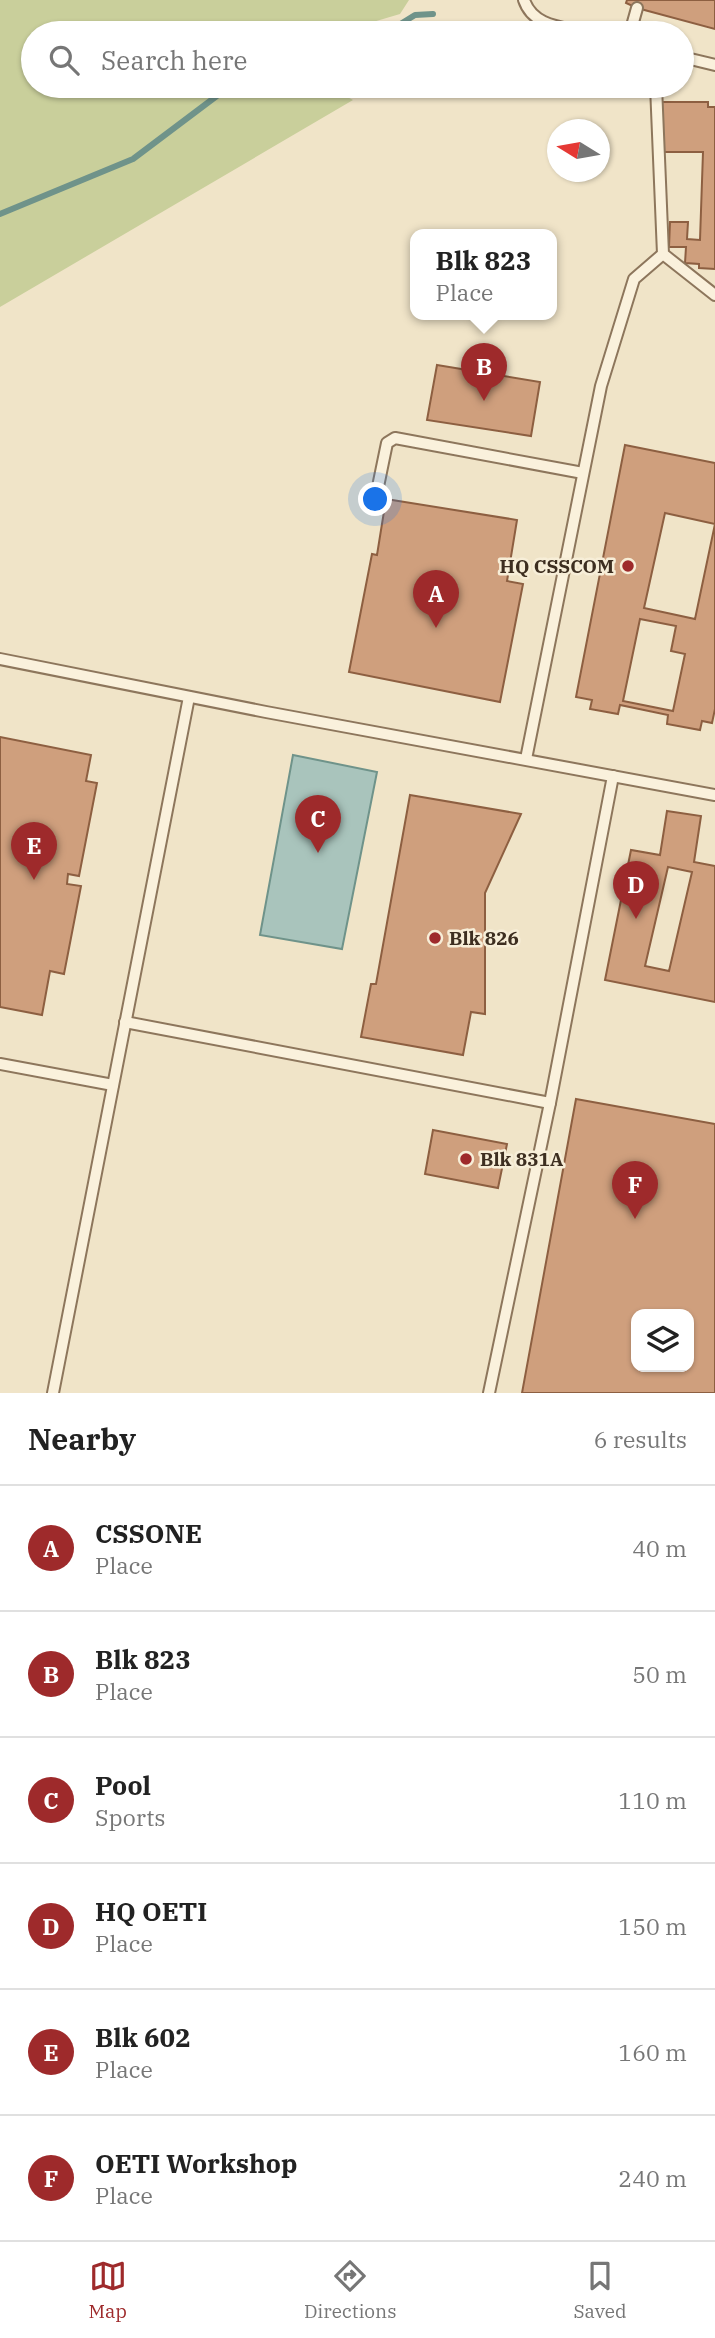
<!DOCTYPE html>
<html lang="en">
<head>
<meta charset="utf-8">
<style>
  body { margin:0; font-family:"IBM Plex Serif",serif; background:#f6f6f6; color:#222 }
  .controls { position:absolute; right:21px; bottom:21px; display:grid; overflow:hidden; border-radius:14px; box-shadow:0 2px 5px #0004 }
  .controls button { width:63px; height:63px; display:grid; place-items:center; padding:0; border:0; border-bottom:2px solid #e0e0e0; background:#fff; color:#222; font:35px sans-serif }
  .compass { position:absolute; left:547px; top:119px; width:63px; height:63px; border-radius:50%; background:#fff; box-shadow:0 2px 5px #0004; rotate:281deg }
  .you { position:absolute; left:376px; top:500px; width:24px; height:24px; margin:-18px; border:5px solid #fff; border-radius:50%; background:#1a73e8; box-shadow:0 0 0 10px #1a73e833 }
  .badge { display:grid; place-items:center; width:46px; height:46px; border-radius:50%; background:#9e2a2b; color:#fff; font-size:23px; font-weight:700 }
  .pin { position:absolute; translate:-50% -58px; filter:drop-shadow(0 2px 4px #0008) }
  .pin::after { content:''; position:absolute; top:37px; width:24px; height:21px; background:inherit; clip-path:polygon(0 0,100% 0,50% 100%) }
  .popup { position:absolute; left:410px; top:229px; width:147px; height:91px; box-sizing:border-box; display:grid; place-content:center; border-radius:14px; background:#fff; filter:drop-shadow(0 2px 5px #0005); font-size:23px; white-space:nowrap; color:#767676 }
  .popup b { font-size:26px; color:#222 }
  .popup::after { content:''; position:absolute; left:50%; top:100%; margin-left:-14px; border:14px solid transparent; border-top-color:#fff }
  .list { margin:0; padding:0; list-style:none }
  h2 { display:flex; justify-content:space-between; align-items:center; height:91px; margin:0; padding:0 28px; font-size:30px }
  h2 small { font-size:23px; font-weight:400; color:#767676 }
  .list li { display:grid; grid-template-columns:46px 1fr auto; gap:21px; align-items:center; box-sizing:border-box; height:126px; padding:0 28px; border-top:2px solid #e0e0e0 }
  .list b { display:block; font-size:26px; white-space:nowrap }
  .list p { margin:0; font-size:23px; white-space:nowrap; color:#767676 }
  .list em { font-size:23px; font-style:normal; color:#767676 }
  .icon { flex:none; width:38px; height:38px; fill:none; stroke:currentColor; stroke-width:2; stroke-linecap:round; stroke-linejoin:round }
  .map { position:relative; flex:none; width:715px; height:1393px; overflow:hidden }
  .search { position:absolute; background:#fff; box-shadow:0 2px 5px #0004; left:21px; right:21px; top:21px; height:77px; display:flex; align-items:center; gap:18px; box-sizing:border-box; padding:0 24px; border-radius:38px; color:#767676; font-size:26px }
  .sheet { height:847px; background:#fff }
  nav { display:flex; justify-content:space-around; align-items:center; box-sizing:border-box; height:98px; border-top:2px solid #e0e0e0; background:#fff; font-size:19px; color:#767676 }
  nav a { display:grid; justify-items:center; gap:4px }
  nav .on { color:#9e2a2b }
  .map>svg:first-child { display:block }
  .green { fill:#c9cf9b }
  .water { fill:#a9c4bc; stroke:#6f938a; stroke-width:2 }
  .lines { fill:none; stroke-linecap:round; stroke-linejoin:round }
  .stream { stroke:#6f938a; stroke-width:6 }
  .building { fill:#cf9f7d; stroke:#8d5f41; stroke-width:2; fill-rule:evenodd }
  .service-casing { stroke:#8d765c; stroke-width:14 }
  .service { stroke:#faf1dc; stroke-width:10 }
  .poi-dot { fill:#9e2a2b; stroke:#f7eed8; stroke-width:2.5 }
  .labels { text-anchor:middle; stroke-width:5; stroke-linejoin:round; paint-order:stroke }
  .poi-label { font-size:19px; font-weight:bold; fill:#3d2e20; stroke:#f7eed8; text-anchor:start }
</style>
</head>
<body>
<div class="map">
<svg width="715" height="1393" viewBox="0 0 715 1393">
  <rect width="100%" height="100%" fill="#f0e4c8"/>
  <polygon class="green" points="0,0 409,0 400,14 356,27 343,33 33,33 33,86 327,86 353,100 0,307"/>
  <polygon class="water" points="293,755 377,772 342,949 260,935"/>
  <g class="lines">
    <g class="stream">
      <polyline points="386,33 415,15 433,14"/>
      <polyline points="0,214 133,159 230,86"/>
    </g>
  </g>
  <g class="building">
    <polygon points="627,0 715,0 715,29 637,8 626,3"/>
    <polygon points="660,102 708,102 708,107 715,107 715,269 699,268 699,264 685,263 686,247 669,247 670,222 688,222 687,239 700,240 703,152 660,152"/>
    <polygon points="437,365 540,382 531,436 427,420"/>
    <path d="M625 445 715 463V709L712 723 702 721 700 730 667 724 668 715 620 705 618 714 590 709 592 700 576 697ZM665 513 715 524 695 619 644 608ZM640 619 676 626 671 651 685 654 673 711 623 701Z"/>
    <polygon points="386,499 517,520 507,581 523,584 500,702 349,672 372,554 377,555"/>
    <polygon points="0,737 91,755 86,781 97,783 79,876 68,874 67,884 81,886 64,974 50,971 42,1015 0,1007"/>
    <polygon points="410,795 521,814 485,893 485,1014 471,1012 463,1055 361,1037 371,984 376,984"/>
    <path d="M667 811 701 816 694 862 715 866V1002L605 980 631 850 660 855ZM668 867 692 872 669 971 645 966Z"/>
    <path d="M576 1099 715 1124V1393H522ZM636 1314H689V1367H636Z"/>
    <polygon points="433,1130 507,1144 498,1188 425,1174"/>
  </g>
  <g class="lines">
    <g class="service-casing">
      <g id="service">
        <path d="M524 0C533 27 563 27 587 33"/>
        <polyline points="630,33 637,8"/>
        <polyline points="682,57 715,65"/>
        <polyline points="656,86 663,254 715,295"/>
        <polyline points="374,506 387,443 395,438 583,473"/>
        <polyline points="0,659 266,712 715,795"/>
        <polyline points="526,759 601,386 634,279 663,254"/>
        <polyline points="125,1022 550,1103"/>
        <polyline points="0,1064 113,1085"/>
        <polyline points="53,1393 189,697"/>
        <polyline points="489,1393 550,1103 613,776"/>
      </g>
    </g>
    <use href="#service" class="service"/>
  </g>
  <g class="poi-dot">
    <circle cx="628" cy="566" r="7"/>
    <circle cx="435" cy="938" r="7"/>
    <circle cx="466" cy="1159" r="7"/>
  </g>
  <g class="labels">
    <g class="poi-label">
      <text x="614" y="573" text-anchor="end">HQ CSSCOM</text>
      <text x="449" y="945">Blk 826</text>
      <text x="480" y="1166">Blk 831A</text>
    </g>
  </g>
</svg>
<div class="controls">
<button><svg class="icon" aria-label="layers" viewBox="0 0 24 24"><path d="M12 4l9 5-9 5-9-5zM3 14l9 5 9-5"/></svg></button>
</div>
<svg class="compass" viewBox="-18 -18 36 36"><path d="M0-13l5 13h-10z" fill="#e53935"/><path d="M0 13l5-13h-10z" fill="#767676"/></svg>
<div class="you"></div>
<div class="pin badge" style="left:436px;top:628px">A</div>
<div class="pin badge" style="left:484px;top:401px">B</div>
<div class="popup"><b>Blk 823</b>Place</div>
<div class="pin badge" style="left:318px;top:853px">C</div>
<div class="pin badge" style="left:636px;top:919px">D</div>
<div class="pin badge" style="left:34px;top:880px">E</div>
<div class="pin badge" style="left:635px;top:1219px">F</div>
<div class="search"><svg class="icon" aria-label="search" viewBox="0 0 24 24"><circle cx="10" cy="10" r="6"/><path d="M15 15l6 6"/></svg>Search here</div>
</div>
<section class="sheet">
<h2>Nearby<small>6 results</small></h2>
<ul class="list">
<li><span class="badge">A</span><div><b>CSSONE</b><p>Place</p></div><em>40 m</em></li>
<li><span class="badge">B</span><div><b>Blk 823</b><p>Place</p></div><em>50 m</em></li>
<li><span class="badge">C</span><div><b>Pool</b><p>Sports</p></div><em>110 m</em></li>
<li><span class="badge">D</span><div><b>HQ OETI</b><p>Place</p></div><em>150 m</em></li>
<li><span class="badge">E</span><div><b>Blk 602</b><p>Place</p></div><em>160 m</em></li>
<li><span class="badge">F</span><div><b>OETI Workshop</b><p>Place</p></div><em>240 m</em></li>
</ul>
</section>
<nav>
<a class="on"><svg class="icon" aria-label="map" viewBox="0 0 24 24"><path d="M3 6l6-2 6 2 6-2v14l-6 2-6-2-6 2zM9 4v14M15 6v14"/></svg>Map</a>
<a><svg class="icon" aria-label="directions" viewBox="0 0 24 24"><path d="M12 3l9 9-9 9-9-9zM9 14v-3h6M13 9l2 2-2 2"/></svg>Directions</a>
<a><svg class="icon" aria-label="saved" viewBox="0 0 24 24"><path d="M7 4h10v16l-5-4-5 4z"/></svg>Saved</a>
</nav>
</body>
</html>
